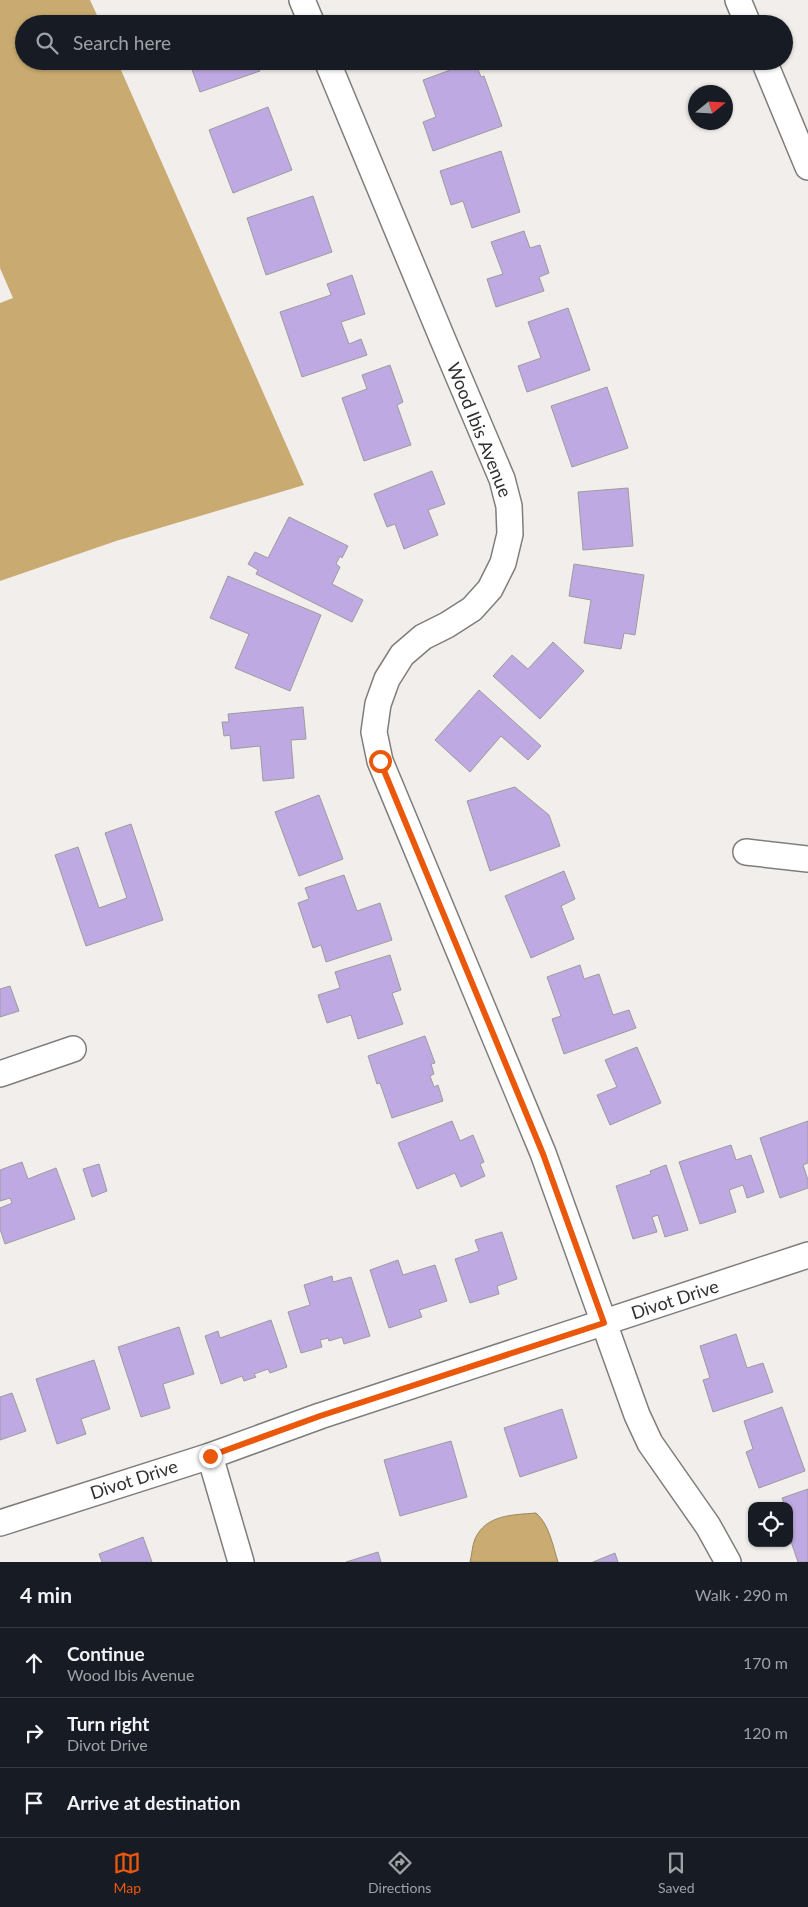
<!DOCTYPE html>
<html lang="en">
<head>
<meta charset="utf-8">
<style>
  body { margin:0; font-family:Lato,sans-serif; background:#242831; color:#f1f3f6 }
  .controls { position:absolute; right:15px; bottom:15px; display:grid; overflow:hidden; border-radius:10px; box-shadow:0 1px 4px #0004 }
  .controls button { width:45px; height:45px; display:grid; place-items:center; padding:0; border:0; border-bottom:1px solid #363941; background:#171b24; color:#f1f3f6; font:25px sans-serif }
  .compass { position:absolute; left:688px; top:85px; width:45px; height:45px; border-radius:50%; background:#171b24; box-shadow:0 1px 4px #0004; rotate:72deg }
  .stop { position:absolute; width:15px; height:15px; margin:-11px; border:4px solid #ea580c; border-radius:50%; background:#fff }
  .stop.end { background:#ea580c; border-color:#fff; box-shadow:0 1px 5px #0008 }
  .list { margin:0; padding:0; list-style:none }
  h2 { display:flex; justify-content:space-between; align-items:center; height:65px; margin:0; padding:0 20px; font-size:21px }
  h2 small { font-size:16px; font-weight:400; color:#9ea1a6 }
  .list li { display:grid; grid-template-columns:32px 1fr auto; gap:15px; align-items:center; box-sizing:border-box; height:70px; padding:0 20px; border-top:1px solid #363941 }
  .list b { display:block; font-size:19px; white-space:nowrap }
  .list p { margin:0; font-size:16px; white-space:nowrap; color:#9ea1a6 }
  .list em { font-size:16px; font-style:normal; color:#9ea1a6 }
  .icon { flex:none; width:28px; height:28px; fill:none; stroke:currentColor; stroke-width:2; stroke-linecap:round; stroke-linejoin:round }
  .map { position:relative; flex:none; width:808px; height:1562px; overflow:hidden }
  .search { position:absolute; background:#171b24; box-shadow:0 1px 4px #0004; left:15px; right:15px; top:15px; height:55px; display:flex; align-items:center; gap:12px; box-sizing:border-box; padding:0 18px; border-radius:28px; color:#9ea1a6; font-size:19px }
  .sheet { height:275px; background:#171b24 }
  nav { display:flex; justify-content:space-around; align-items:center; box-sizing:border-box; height:70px; border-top:1px solid #363941; background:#171b24; font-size:14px; color:#9ea1a6 }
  nav a { display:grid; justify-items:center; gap:2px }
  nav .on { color:#ea580c }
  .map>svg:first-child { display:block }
  .forest { fill:#c9aa71 }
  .water { fill:#caab72; stroke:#9c865e }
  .building { fill:#bfa9e2; stroke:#9d9b9f }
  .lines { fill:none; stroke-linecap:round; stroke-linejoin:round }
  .minor-casing { stroke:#807e7b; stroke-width:28 }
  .minor { stroke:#fff; stroke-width:25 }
  .route { stroke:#ea580c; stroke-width:6 }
  .labels { text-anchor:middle; stroke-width:5; stroke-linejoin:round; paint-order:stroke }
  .street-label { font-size:18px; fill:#31312f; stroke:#fff }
</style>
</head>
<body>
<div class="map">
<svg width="808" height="1562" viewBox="0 0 808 1562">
  <rect width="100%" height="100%" fill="#f1eeeb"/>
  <polygon class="forest" points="0,0 90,0 101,24 24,24 24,61 117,61 304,485 116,541 0,581 0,303 13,298 0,268"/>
  <path class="water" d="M536 1513C549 1524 553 1546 558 1562H470C472 1555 472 1546 475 1539 486 1514 514 1515 536 1513Z"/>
  <g class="building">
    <polygon points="189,61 256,61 260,71 200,92"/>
    <polygon points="475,61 481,77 484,76 502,126 433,151 423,122 436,117 423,80"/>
    <polygon points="268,107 292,170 233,193 209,130"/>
    <polygon points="501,151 520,212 472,228 463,201 451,205 440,171"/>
    <polygon points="313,196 332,252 266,275 247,218"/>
    <polygon points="524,231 530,248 540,245 549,273 539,277 544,291 496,307 487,279 503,274 491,242"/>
    <polygon points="352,275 365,314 341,322 349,344 361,339 367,355 302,377 280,312 331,295 327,284"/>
    <polygon points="568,308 590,370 527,392 518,366 541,358 528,322"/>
    <polygon points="390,365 403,402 397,405 411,445 364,461 342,398 367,389 362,375"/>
    <polygon points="607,387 628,448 572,467 551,406"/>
    <polygon points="432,471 445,504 428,510 438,535 404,549 395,524 387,527 374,494"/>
    <polygon points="628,488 633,546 583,550 578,492"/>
    <polygon points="289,517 348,546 342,558 340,556 336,564 340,567 332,584 363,600 352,622 256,574 258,570 248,564 255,552 268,558"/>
    <polygon points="574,564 644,575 635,635 624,633 621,649 584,643 591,600 569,596"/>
    <polygon points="228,576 321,615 290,691 235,668 249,634 210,618"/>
    <polygon points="553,642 584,671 540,719 493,676 512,655 528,669"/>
    <polygon points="479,690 541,746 528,760 501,736 470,772 435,740"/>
    <polygon points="303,707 306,739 291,740 294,778 263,781 260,746 231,749 230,735 224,736 222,722 229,722 228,714"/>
    <polygon points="515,787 549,815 560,846 490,871 467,801"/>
    <polygon points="319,795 343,859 299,876 275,812"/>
    <polygon points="131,824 163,920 86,946 55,855 78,847 99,908 127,898 105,833"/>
    <polygon points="564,871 575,899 561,906 574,939 531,958 505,896"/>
    <polygon points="344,875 357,911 380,903 392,940 326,962 321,945 313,948 298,903 309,899 305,888"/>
    <polygon points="390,955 401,990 392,993 403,1024 358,1039 351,1015 327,1023 318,995 340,988 335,972"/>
    <polygon points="580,965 584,979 599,974 613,1015 629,1010 636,1028 564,1054 552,1019 561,1016 547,977"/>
    <polygon points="10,986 19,1011 0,1017 0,989"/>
    <polygon points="425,1036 435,1063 431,1064 434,1074 430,1076 434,1087 438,1085 443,1101 392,1118 380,1083 377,1084 368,1056"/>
    <polygon points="637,1047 661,1103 610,1125 597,1095 617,1087 605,1060"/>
    <polygon points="452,1121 460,1141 473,1135 484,1162 480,1164 485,1176 461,1187 455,1173 417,1189 398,1143"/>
    <polygon points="808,1121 808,1163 803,1165 808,1180 808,1188 780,1198 760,1138"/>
    <polygon points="731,1145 736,1160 751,1155 764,1192 747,1198 743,1185 729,1190 736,1212 700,1224 679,1162"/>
    <polygon points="22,1162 28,1179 56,1168 75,1219 5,1244 0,1229 0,1208 12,1203 10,1198 0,1201 0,1170"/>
    <polygon points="99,1164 107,1191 92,1197 83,1169"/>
    <polygon points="666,1165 688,1230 665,1237 658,1215 652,1217 657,1232 633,1239 616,1186 651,1174 650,1171"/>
    <polygon points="502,1232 517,1279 497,1286 499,1294 470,1303 455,1259 479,1251 475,1240"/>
    <polygon points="398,1260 403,1275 435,1265 447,1301 419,1310 422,1317 389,1328 370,1270"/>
    <polygon points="332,1276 333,1282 351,1277 370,1336 344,1344 342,1337 329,1341 328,1338 320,1340 322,1347 301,1353 288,1312 310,1305 304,1285"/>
    <polygon points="271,1320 287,1367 270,1373 268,1369 254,1374 256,1377 244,1381 242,1376 221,1384 205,1336 218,1331 220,1338"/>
    <polygon points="179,1327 194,1374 163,1384 170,1408 141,1417 118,1347"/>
    <polygon points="736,1334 747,1368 763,1363 773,1392 713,1412 703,1380 710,1378 700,1346"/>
    <polygon points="94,1360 110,1409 81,1419 86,1434 57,1444 36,1379"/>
    <polygon points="12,1393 26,1431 0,1440 0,1397"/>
    <polygon points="782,1407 805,1471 759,1488 746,1452 753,1449 744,1421"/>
    <polygon points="562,1409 577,1458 520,1477 504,1428"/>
    <polygon points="451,1441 467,1497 400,1516 384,1460"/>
    <polygon points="808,1489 808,1562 798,1562 789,1536 794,1533 789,1519 789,1506 785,1506 782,1498"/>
    <polygon points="143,1537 152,1562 102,1562 99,1554"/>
    <polygon points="378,1552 381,1562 346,1562"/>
    <polygon points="615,1553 618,1562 593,1562"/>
  </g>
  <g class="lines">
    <g class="minor-casing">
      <g id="minor">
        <polyline points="302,0 312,24"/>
        <polyline points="738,0 748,24"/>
        <polyline points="327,61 443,340 502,479 509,506 510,534 503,563 490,589 472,609 447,625 423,637 402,655 387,679 378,704 374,732 380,761 543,1153 637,1415 650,1443 708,1526 728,1562"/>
        <polyline points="764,61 808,167"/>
        <polyline points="746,852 808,859"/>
        <polyline points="0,1074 73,1049"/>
        <polyline points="210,1456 241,1562"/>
        <polyline points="0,1523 210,1456 320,1416 808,1255"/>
      </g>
    </g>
    <use href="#minor" class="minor"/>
  </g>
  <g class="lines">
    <polyline class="route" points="210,1456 320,1416 604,1323 543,1154 380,761"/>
  </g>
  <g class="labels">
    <g class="street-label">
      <text transform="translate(479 430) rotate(68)" y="6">Wood Ibis Avenue</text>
      <text transform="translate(675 1300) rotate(-18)" y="6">Divot Drive</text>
      <text transform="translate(134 1480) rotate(-18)" y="6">Divot Drive</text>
    </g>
  </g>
</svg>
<div class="controls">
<button><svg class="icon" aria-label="locate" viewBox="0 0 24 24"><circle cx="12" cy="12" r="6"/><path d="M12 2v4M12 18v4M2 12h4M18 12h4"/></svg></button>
</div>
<svg class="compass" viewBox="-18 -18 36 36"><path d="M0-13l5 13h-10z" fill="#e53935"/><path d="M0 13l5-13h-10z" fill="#9ea1a6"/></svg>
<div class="stop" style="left:380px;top:761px"></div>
<div class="stop end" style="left:210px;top:1456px"></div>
<div class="search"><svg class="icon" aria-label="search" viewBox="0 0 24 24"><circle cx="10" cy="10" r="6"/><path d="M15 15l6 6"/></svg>Search here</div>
</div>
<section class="sheet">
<h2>4 min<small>Walk · 290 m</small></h2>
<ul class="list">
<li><svg class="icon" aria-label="ahead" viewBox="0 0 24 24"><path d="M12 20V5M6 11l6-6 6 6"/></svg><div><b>Continue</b><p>Wood Ibis Avenue</p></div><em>170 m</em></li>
<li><svg class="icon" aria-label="right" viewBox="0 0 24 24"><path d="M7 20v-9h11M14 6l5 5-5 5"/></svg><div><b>Turn right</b><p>Divot Drive</p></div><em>120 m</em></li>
<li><svg class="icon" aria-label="arrive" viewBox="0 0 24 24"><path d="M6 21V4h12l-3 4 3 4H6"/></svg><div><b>Arrive at destination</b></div></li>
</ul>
</section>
<nav>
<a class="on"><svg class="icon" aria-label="map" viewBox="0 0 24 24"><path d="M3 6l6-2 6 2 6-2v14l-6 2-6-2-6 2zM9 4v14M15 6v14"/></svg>Map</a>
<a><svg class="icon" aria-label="directions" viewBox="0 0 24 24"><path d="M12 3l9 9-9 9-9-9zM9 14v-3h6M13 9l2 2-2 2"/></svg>Directions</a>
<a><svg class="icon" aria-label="saved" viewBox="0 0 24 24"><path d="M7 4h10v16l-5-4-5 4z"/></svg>Saved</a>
</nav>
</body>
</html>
